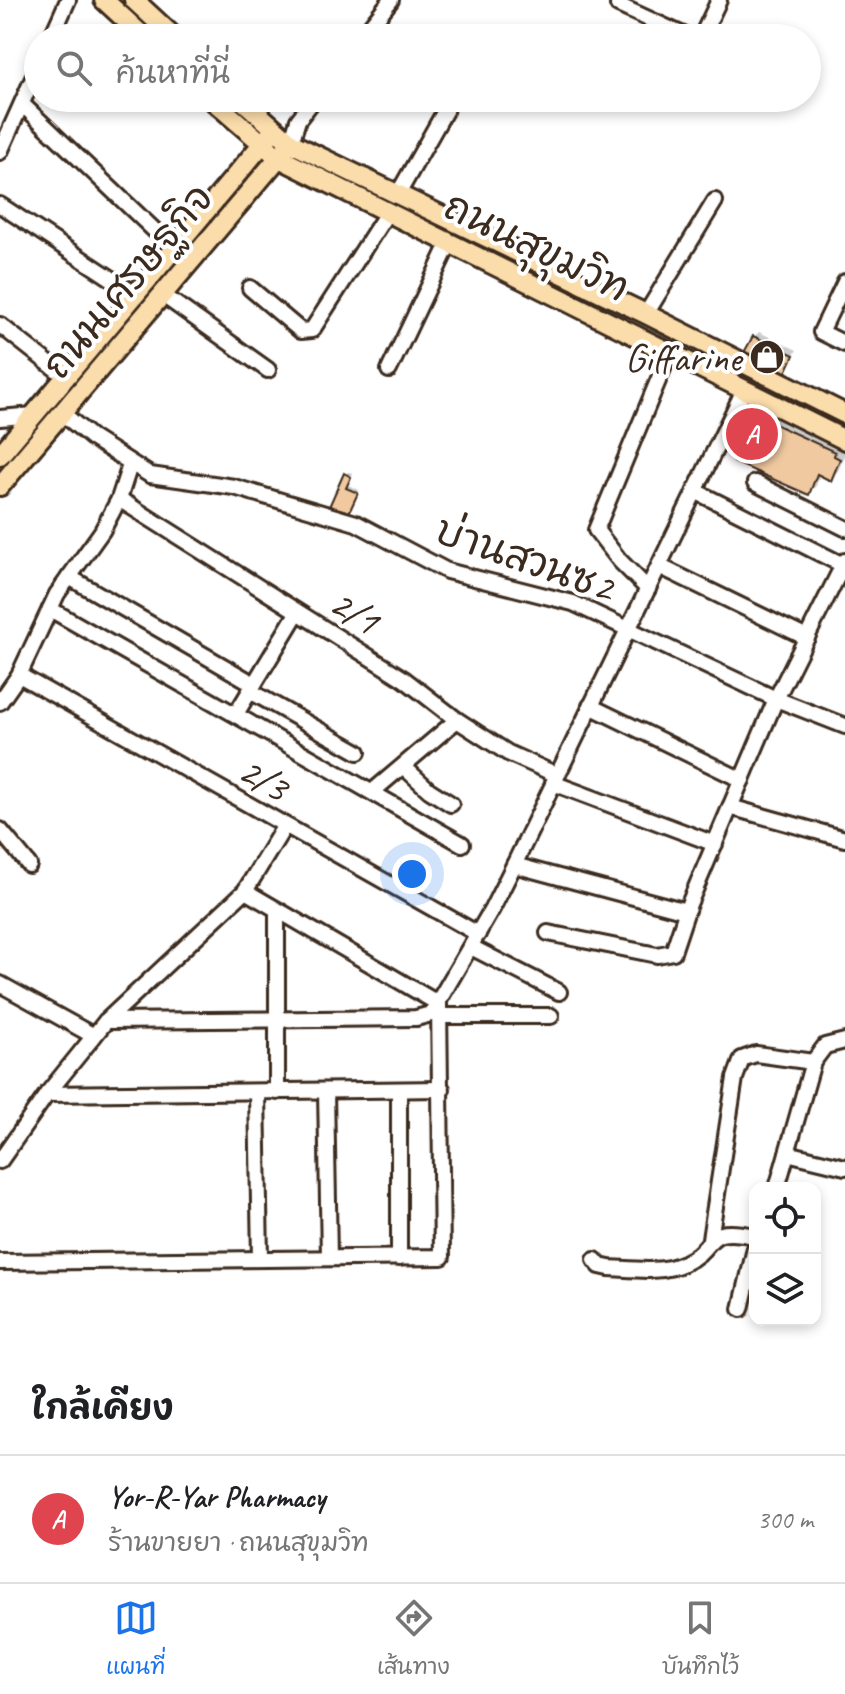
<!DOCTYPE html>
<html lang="th">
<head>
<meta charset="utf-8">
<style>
  body { margin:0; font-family:Caveat,"Playpen Sans Thai",sans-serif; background:#f2f2f2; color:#202124 }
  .controls { position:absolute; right:24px; bottom:24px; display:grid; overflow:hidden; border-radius:16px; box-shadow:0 4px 12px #0003 }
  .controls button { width:72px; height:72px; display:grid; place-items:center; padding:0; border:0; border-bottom:2px solid #e0e0e0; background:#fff; color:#202124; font:40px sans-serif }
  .you { position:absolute; left:412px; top:874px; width:28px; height:28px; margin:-20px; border:6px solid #fff; border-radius:50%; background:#1a73e8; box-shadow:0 0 0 12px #1a73e833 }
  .badge { display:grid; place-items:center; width:52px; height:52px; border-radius:50%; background:#1a73e8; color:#fff; font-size:26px; font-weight:700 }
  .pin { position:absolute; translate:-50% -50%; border:4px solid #fff; box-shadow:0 2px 8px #0006 }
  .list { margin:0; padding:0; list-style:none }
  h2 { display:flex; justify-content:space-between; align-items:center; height:104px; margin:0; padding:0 32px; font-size:34px }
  h2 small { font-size:26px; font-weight:400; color:#757577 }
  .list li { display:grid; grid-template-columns:52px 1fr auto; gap:24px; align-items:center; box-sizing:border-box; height:128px; padding:0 32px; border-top:2px solid #e0e0e0 }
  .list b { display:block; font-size:30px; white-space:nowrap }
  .list p { margin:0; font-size:26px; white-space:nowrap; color:#757577 }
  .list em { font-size:26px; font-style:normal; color:#757577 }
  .icon { flex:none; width:44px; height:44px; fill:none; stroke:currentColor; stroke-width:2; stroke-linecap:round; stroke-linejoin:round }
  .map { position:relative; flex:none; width:845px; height:1350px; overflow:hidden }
  .search { position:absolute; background:#fff; box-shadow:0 4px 12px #0003; left:24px; right:24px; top:24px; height:88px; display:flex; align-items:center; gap:20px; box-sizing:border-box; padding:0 28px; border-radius:44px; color:#757577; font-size:30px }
  .sheet { height:232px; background:#fff }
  nav { display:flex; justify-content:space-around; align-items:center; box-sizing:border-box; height:112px; border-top:2px solid #e0e0e0; background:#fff; font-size:22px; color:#757577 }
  nav a { display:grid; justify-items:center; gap:4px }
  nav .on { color:#1a73e8 }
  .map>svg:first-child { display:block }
  .shadow { fill:#0003 }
  .building { fill:#f0c9a0; stroke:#3b2a1e; stroke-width:2 }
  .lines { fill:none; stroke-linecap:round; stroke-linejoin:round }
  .minor-casing { stroke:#3b2a1e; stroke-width:20 }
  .major-casing { stroke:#3b2a1e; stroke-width:24 }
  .minor { stroke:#fff; stroke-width:14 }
  .major { stroke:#fbdcab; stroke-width:18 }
  .labels { text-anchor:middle; stroke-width:8; stroke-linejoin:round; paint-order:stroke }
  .street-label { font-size:40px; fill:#3b2a1e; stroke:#fff }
  .poi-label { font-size:40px; fill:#3b2a1e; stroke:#fff; text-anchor:end }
</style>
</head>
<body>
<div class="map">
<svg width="845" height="1350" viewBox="0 0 845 1350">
  <rect width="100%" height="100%" fill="#fff"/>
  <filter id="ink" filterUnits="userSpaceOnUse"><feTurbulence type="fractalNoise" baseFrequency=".0125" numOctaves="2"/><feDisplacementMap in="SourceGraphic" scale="16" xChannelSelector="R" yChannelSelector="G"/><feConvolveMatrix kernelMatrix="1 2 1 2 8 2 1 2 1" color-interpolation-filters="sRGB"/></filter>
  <g filter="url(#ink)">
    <g class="shadow">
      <polygon points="759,332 797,350 782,376 754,337"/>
      <polygon points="765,410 841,445 840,449 845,451 845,454 838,471 831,478 820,474 816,486 808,493 758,418"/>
      <polygon points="348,472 353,473 348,485 359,490 346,515 345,475"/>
    </g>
    <g class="building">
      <polygon points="753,336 794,355 783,379 741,358"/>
      <polygon points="757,416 835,452 834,456 840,459 831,481 817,474 809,495 734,462"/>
      <polygon points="344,473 351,477 346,488 358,493 347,517 328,509"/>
    </g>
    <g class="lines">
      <g class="minor-casing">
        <g id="minor">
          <polyline points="618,5 690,38"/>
          <polyline points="51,38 68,0"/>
          <polyline points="361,38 391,0"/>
          <polyline points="701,38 719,0"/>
          <polyline points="22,104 174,249"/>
          <polyline points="291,143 298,120 315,98"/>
          <polyline points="0,152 38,67"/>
          <polyline points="398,194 450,102"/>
          <polyline points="0,205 135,294"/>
          <polyline points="845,282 821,332 845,344"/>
          <polyline points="250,288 301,331 312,330 387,213"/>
          <polyline points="163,295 268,370"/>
          <polyline points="646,314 715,201"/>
          <polyline points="0,325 66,377"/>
          <polyline points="389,370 449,244"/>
          <polyline points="62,413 92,438 150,475 234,487 356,523 447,571 573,603 776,699 845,726"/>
          <polyline points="0,418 34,415"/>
          <polyline points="755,483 845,528"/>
          <polyline points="695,491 843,565"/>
          <polyline points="119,499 404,679 457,720 508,753 557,775"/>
          <polyline points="659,566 807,638"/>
          <polyline points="69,577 254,684"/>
          <polyline points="648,589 620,561 596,530 670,352"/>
          <polyline points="50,609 462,844"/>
          <polyline points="19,675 478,934"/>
          <polyline points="250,691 358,752"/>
          <polyline points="0,702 19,675 57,594 102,531 119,499 130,465"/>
          <polyline points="590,706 742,780"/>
          <polyline points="236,714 297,613"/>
          <polyline points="404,767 429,790 451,804"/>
          <polyline points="553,783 715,844"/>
          <polyline points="372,792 457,720"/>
          <polyline points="730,807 845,839"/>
          <polyline points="0,830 29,865"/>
          <polyline points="514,865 686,911"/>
          <polyline points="245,891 439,1004"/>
          <polyline points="277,910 277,1092"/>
          <polyline points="548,933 657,955 673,952 689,904 776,699 845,561"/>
          <polyline points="471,947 559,992"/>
          <polyline points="0,984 94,1036"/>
          <polyline points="439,1016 551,1016"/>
          <polyline points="106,1021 416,1018 431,1014 492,909 514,865 744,390"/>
          <polyline points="399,1090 399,1258"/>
          <polyline points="326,1091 329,1258"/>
          <polyline points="257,1092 260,1259"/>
          <polyline points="47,1094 442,1089"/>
          <polyline points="787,1153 845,1167"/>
          <polyline points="0,1161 47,1094 106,1021 245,891 284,827"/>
          <polyline points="777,1188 813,1062 825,1046 845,1041"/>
          <polyline points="710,1239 735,1078 742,1059 756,1054 813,1062"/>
          <path d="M595 1260 600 1266 609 1268C632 1269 662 1274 684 1263 720 1246 700 1225 755 1236"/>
          <polyline points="0,1262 442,1257 439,1004"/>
          <polyline points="741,1309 755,1248"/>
        </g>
      </g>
      <g class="major-casing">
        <g id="major">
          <polyline points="104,0 145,38"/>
          <polyline points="134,0 175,38"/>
          <polyline points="210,98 279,158 845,440"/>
          <polyline points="240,98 291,143 646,314 845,414"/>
          <polyline points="0,455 269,136"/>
          <polyline points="0,486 285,150"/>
        </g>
      </g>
      <use href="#minor" class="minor"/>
      <use href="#major" class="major"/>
    </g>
  </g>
  <defs>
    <g id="shop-disc" transform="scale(1.8)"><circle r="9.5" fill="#3b2a1e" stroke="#fff"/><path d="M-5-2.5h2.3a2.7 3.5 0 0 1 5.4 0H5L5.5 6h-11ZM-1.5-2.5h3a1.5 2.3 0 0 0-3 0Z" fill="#fff"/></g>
  </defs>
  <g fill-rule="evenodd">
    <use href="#shop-disc" x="767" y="357"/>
  </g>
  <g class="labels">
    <g class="street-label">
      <text transform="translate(537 246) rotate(26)" y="14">ถนนสุขุมวิท</text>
      <text transform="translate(127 281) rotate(-50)" y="14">ถนนเศรษฐกิจ</text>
      <text transform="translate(525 558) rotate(19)" y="14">บ่านสวนซ2</text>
      <text transform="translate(355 611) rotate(32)" y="14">2/1</text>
      <text transform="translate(264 778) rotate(30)" y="14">2/3</text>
    </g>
    <g class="poi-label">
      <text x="741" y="371">Giffarine</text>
    </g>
  </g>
</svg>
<div class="controls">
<button><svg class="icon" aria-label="locate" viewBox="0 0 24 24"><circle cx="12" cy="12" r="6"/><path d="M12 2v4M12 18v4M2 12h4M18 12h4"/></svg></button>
<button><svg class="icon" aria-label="layers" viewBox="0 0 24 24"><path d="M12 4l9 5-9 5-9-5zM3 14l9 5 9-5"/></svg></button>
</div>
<div class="you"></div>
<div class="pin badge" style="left:752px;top:434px;background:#e0444e">A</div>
<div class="search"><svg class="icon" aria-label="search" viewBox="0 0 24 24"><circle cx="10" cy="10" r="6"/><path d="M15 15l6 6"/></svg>ค้นหาที่นี่</div>
</div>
<section class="sheet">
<h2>ใกล้เคียง<small></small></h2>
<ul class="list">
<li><span class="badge" style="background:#e0444e">A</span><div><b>Yor-R-Yar Pharmacy</b><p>ร้านขายยา · ถนนสุขุมวิท</p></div><em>300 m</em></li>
</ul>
</section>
<nav>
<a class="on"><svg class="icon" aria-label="map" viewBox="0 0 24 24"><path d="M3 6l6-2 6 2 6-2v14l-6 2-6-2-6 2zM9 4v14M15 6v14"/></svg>แผนที่</a>
<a><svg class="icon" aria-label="directions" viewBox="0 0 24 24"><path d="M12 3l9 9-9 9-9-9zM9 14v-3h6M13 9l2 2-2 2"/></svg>เส้นทาง</a>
<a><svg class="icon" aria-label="saved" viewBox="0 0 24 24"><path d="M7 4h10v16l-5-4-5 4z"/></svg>บันทึกไว้</a>
</nav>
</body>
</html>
